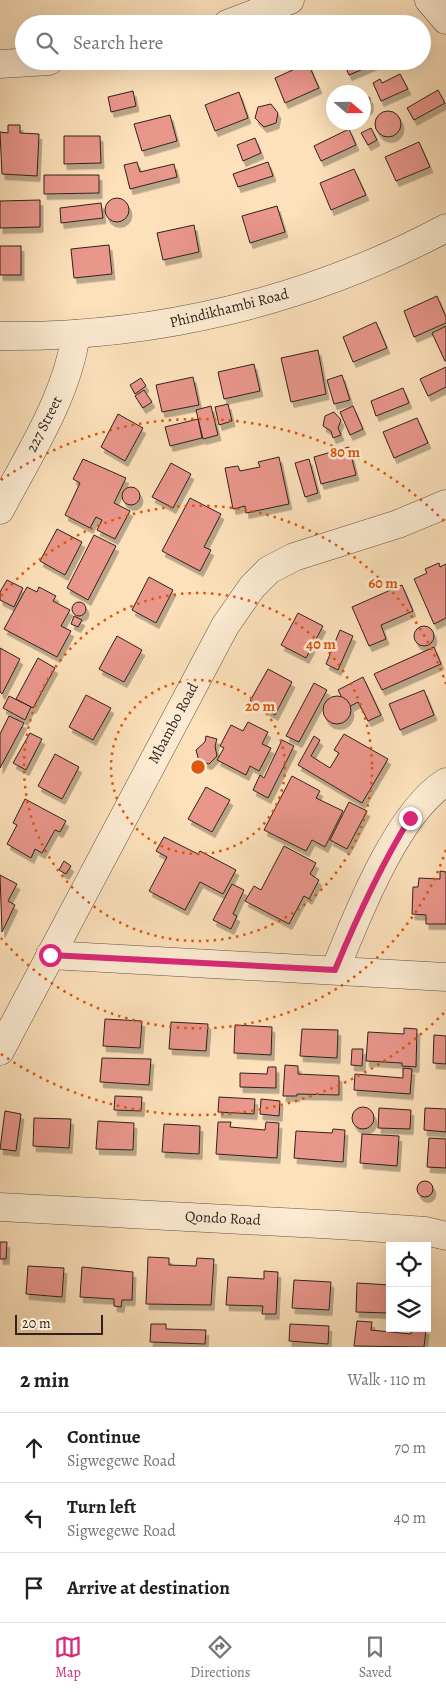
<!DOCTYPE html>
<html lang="en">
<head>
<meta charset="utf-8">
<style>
  body { margin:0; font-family:Alegreya,serif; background:#f6f6f6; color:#202124 }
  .controls { position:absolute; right:15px; bottom:15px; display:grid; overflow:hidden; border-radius:0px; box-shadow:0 5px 20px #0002 }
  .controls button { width:45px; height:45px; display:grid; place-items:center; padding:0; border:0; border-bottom:1px solid #e0e0e0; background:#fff; color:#202124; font:25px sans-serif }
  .compass { position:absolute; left:326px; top:85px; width:45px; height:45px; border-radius:50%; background:#fff; box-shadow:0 5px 20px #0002; rotate:110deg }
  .scale { position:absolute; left:15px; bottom:12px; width:88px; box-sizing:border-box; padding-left:5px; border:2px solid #30221d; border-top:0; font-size:14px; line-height:18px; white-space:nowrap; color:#30221d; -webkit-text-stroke:4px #fdecd3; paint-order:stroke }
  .stop { position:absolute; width:15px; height:15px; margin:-11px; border:4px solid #db2777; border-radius:50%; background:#fff }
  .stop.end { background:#db2777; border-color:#fff; box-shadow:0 1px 5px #0008 }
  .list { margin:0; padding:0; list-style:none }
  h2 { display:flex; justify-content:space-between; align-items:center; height:65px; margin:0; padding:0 20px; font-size:21px }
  h2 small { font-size:16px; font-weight:400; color:#757577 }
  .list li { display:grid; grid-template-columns:32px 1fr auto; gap:15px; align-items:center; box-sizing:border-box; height:70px; padding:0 20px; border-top:1px solid #e0e0e0 }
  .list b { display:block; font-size:19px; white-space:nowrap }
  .list p { margin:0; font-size:16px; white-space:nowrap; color:#757577 }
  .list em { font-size:16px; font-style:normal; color:#757577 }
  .icon { flex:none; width:28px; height:28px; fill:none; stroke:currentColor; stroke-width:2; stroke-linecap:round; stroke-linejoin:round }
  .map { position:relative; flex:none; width:446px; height:1347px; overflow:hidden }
  .search { position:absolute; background:#fff; box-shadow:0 5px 20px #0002; left:15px; right:15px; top:15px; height:55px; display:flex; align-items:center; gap:12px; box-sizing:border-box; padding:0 18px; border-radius:28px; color:#757577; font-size:19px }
  .sheet { height:275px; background:#fff }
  nav { display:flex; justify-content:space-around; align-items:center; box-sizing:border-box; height:70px; border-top:1px solid #e0e0e0; background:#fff; font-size:14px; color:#757577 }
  nav a { display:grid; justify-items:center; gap:2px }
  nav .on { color:#db2777 }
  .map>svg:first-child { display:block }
  .building { fill:#e9968b; stroke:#30221d; filter:url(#shadow) }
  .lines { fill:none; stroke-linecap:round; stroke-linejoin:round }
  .minor-casing { stroke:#635244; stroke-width:29 }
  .tertiary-casing { stroke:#635244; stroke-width:29 }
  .minor { stroke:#fdecd3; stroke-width:28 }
  .tertiary { stroke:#fdecd3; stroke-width:28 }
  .route { stroke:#db2777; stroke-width:6 }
  .ring { fill:none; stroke:#df560d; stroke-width:2.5; stroke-dasharray:2.5 5 }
  .labels { text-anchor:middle; stroke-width:5; stroke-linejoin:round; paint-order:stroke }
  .street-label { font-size:15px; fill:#30221d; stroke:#fdecd3 }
  .centre { fill:#df560d; stroke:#fdecd3; stroke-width:2.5 }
  .ring-label { font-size:15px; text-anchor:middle; font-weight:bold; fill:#df560d; stroke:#fdecd3; stroke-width:5; stroke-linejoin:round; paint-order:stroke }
</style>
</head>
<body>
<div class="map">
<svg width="446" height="1347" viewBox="0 0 446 1347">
  <defs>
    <filter id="shadow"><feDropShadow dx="3" dy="5.5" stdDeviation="0" flood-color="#0004"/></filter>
  </defs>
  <rect width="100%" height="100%" fill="#fce1bb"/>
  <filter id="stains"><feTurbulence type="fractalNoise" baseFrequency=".004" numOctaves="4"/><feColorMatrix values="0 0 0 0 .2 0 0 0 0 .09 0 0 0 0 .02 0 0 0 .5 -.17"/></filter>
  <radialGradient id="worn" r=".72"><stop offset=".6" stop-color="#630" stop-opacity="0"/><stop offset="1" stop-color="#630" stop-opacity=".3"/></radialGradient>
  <g class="building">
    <polygon points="343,61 382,61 349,75"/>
    <polygon points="308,63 319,88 285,103 275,78"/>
    <polygon points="400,74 408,89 381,101 373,83 380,79 382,83"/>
    <polygon points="438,90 445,103 414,120 407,108"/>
    <polygon points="133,91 136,106 111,112 108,97"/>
    <polygon points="239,92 248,118 215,131 205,105"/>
    <polygon points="364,95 370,98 370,107 364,112"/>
    <polygon points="271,104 278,113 276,123 264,127 255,118 258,107"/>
    <circle cx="388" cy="124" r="13"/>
    <polygon points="170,115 177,141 142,151 134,124"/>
    <polygon points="8,125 20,125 20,133 39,134 37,176 2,174 0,132 8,133"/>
    <polygon points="371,128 377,140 368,145 361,133"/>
    <polygon points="349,129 356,145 321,161 314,146"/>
    <polygon points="64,136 100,136 101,163 64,164"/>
    <polygon points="255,138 261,153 243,161 237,145"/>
    <polygon points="419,142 430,167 396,181 385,157"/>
    <polygon points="137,162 140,172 174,164 177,177 130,189 124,165"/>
    <polygon points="268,162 273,176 238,187 233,174"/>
    <polygon points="354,169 366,195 331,210 320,183"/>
    <polygon points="44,175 99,175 99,193 44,194"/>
    <circle cx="117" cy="210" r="12"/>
    <polygon points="40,200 40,227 0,228 0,201"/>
    <polygon points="101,203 103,218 61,223 60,208"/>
    <polygon points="277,206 285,232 250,243 242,216"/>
    <polygon points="194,225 199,252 163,260 157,233"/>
    <polygon points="109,245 112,274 74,278 71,249"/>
    <rect x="0" y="246" width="21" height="29"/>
    <polygon points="437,296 446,317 446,323 414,337 404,311"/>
    <polygon points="376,322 387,348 353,362 343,337"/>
    <polygon points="446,326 446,361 445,361 432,333"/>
    <polygon points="318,350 326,394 291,402 281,358"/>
    <polygon points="254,364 260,391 224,399 218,372"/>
    <polygon points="446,367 446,387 428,396 420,379"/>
    <polygon points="342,375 350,400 334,404 327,380"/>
    <polygon points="193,377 199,405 162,412 156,385"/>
    <polygon points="141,378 146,386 135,394 130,385"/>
    <polygon points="403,388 409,403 376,416 371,401"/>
    <polygon points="144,390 152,402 143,408 135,396"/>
    <polygon points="228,404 232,421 219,425 215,407"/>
    <polygon points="211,406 218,435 203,439 196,410"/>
    <polygon points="353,406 363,429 350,435 340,412"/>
    <polygon points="334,412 341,420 338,428 341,435 333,438 331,431 323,426 325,416"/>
    <polygon points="118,414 143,428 125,461 101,447"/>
    <polygon points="417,418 428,443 394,458 383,432"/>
    <polygon points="198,419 202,438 170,446 165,427"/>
    <polygon points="349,447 356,475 321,484 314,457"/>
    <polygon points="279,457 289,504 246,513 245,506 233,509 225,468 238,466 240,471 260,467 258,462"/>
    <polygon points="83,459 126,478 114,503 130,511 115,539 97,530 102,520 96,517 90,528 65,515 80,483 73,479"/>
    <polygon points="309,459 318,493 305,497 295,463"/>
    <polygon points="171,463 191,474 173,508 152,497"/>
    <circle cx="131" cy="496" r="9"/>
    <polygon points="190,498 221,514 204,547 211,550 200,571 162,551"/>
    <polygon points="57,529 82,542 65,575 40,561"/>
    <polygon points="94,535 116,546 88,600 67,588"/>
    <polygon points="439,563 440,567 446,564 446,618 434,624 414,579 427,573 425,569"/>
    <polygon points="149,577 173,590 156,623 132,610"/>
    <polygon points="7,580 23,588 14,607 0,600 0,592"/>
    <polygon points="402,585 413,611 381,625 386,639 369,646 352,607"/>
    <polygon points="27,587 37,592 39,587 56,596 53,601 70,610 61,626 71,631 57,657 4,629"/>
    <circle cx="79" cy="609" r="7"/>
    <polygon points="298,613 323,626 306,658 281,645"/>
    <polygon points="74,616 82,620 78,627 71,624"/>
    <circle cx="424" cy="636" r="10"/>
    <polygon points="340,630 353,636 338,670 326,664"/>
    <polygon points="117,636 142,650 124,682 99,669"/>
    <polygon points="434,647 441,664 382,690 374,674"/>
    <polygon points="0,648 20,659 2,694 0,692"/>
    <polygon points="38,658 55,668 33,708 16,699"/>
    <polygon points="268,669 292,682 275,715 250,701"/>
    <polygon points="363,677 381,715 368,721 358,702 347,708 338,690"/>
    <polygon points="314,683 327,690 299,742 286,736"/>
    <polygon points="424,690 434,715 400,730 389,704"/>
    <polygon points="86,695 111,708 93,740 69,727"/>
    <polygon points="9,696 31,707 25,720 3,708"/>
    <circle cx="337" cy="710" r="14"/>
    <polygon points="9,716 24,723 0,768 0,734"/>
    <polygon points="248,722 268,732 262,744 271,748 259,771 250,766 246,775 217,760 224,748 220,746 231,725 243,731"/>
    <polygon points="30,733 42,739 26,770 13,763"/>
    <polygon points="344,734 388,759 362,803 298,765 314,736 320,740 311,756 330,768 339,753 334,750"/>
    <polygon points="206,736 217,739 215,746 217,756 209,764 199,761 196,750 205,742"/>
    <polygon points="282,740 294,746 268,798 253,790 260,775 264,778"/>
    <polygon points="55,754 79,767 62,799 38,786"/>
    <polygon points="292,776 320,791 316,798 343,811 325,847 312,840 306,851 264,830"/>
    <polygon points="206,787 230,800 212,832 188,819"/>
    <polygon points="25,799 66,821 60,832 55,830 42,853 35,849 31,858 7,844 17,825 13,823"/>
    <polygon points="349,802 367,811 347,849 330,840"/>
    <polygon points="164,837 198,854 200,851 236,870 223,894 200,882 185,910 149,891 167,857 156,851"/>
    <polygon points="284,846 316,863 310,874 319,880 309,899 304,896 289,924 245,901 254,886 261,890"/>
    <polygon points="64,861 71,866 66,874 59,870"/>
    <polygon points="440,871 446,872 446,924 426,924 426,915 412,914 413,887 418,887 419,878 440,879"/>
    <polygon points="0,875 17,884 8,901 15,905 2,932"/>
    <polygon points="232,884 244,890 233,914 237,916 231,929 213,920"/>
    <polygon points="105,1019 142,1021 140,1048 103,1046"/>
    <polygon points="171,1022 208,1024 206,1051 169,1049"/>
    <polygon points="235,1025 272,1027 271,1055 234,1053"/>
    <polygon points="404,1028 417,1029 416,1067 402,1066 402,1063 366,1061 368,1032 404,1034"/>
    <polygon points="302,1029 338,1030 337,1058 300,1056"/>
    <polygon points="434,1035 446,1036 446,1064 433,1063"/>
    <polygon points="352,1049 363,1049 362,1066 351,1065"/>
    <polygon points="102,1058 151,1059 149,1085 100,1082"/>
    <polygon points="285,1065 298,1066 298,1074 339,1076 339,1095 297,1094 297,1096 283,1096"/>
    <polygon points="268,1067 276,1067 276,1088 240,1087 240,1073 267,1074"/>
    <polygon points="403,1068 412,1069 410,1094 354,1090 355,1074 403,1078"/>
    <polygon points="115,1096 142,1097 141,1111 114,1110"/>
    <polygon points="219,1097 255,1099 254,1114 218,1112"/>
    <polygon points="261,1099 280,1101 279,1116 260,1114"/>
    <circle cx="363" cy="1118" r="11"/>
    <polygon points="379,1108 411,1110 410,1129 378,1128"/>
    <polygon points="425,1108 446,1109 446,1132 424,1130"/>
    <polygon points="5,1111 21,1114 16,1151 0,1149"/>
    <polygon points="34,1118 71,1119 69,1148 33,1146"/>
    <polygon points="98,1121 134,1123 133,1150 96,1149"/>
    <polygon points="218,1122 231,1122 230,1127 265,1130 266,1122 279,1123 277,1158 216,1154"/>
    <polygon points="164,1124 200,1126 199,1154 162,1152"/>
    <polygon points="333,1129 345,1130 343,1162 294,1158 296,1131 332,1133"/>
    <polygon points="362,1134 399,1136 397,1166 360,1163"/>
    <polygon points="429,1138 446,1139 446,1168 427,1167"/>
    <circle cx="425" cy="1189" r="8"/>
    <polygon points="0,1242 7,1242 6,1259 0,1259"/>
    <polygon points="148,1257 169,1258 169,1265 196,1266 197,1258 214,1259 211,1305 146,1304"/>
    <polygon points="28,1266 64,1268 62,1297 26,1294"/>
    <polygon points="82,1267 133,1272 132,1300 122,1300 121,1307 114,1306 114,1299 80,1297"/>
    <polygon points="264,1271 278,1272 276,1314 262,1314 263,1306 226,1305 228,1277 264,1279"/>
    <polygon points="294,1280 331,1282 329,1310 292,1308"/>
    <polygon points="357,1283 390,1285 390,1313 356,1312"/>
    <polygon points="357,1321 372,1322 371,1330 411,1334 412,1328 426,1329 424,1347 354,1346"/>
    <polygon points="151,1324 166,1324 166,1329 206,1330 205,1344 150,1342"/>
    <polygon points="290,1324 329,1326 328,1344 289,1341"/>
  </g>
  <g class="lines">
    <g class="minor-casing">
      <g id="minor">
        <polyline points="429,0 446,20"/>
        <path d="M0 336C155 338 309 301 446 228"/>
        <path d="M0 510C29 454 67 397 76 334"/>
        <polyline points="50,955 446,977"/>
        <path d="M335 970C357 916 397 812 446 782"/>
        <polyline points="0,1051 225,626 252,587 269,570 294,557 398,524 446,504"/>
        <polyline points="0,1207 338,1225 426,1231 446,1236"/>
      </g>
    </g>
    <g class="tertiary-casing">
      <g id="tertiary">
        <polyline points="227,24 290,0"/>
        <polyline points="0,64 49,61"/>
      </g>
    </g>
    <use href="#minor" class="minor"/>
    <use href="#tertiary" class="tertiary"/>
  </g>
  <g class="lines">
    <path class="route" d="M50 955 335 970C357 917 380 867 410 818"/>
  </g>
  <g class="ring">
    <circle cx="198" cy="767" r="87"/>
    <circle cx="198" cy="767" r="174"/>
    <path d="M446 850A261 261 0 0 1 1 938M1 596A261 261 0 0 1 446 684"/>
    <path d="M444 1013A348 348 0 0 1 1 1054M1 480A348 348 0 0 1 444 521"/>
  </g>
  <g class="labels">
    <g class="street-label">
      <text transform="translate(229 308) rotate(-14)" y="5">Phindikhambi Road</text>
      <text transform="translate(44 424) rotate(-63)" y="5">227 Street</text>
      <text transform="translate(173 723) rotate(-62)" y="5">Mbambo Road</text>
      <text transform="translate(223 1218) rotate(3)" y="5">Qondo Road</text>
    </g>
  </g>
  <circle cx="198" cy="767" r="8" class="centre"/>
  <g class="ring-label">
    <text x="345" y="457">80 m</text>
    <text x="383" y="588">60 m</text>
    <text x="321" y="649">40 m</text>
    <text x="260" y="711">20 m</text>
  </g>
  <rect width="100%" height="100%" filter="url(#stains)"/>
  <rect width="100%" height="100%" fill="url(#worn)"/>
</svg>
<div class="controls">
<button><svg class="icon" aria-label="locate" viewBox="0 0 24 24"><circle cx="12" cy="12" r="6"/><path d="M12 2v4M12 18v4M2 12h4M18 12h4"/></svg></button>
<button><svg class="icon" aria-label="layers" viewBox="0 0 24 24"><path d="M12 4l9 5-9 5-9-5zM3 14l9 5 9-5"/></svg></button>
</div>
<svg class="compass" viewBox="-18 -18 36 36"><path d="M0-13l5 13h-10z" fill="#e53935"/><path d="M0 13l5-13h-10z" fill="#757577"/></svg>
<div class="scale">20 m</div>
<div class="stop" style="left:50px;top:955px"></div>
<div class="stop end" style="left:410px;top:818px"></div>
<div class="search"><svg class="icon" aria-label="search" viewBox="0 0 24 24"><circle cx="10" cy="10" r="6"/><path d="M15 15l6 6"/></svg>Search here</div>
</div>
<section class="sheet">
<h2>2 min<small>Walk · 110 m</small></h2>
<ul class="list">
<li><svg class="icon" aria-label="ahead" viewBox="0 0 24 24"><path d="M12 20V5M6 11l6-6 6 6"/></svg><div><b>Continue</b><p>Sigwegewe Road</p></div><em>70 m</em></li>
<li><svg class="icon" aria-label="left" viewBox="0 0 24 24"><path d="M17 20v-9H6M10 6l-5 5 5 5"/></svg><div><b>Turn left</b><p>Sigwegewe Road</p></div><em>40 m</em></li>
<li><svg class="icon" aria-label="arrive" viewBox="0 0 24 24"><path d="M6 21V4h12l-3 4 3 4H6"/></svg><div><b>Arrive at destination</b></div></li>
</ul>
</section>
<nav>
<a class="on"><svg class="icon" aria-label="map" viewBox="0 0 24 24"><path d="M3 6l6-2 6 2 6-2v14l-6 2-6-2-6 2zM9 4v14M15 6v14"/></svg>Map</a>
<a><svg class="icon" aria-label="directions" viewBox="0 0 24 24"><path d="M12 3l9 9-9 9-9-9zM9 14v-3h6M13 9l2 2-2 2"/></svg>Directions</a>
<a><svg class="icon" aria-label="saved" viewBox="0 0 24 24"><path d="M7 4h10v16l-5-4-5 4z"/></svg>Saved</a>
</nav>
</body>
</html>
